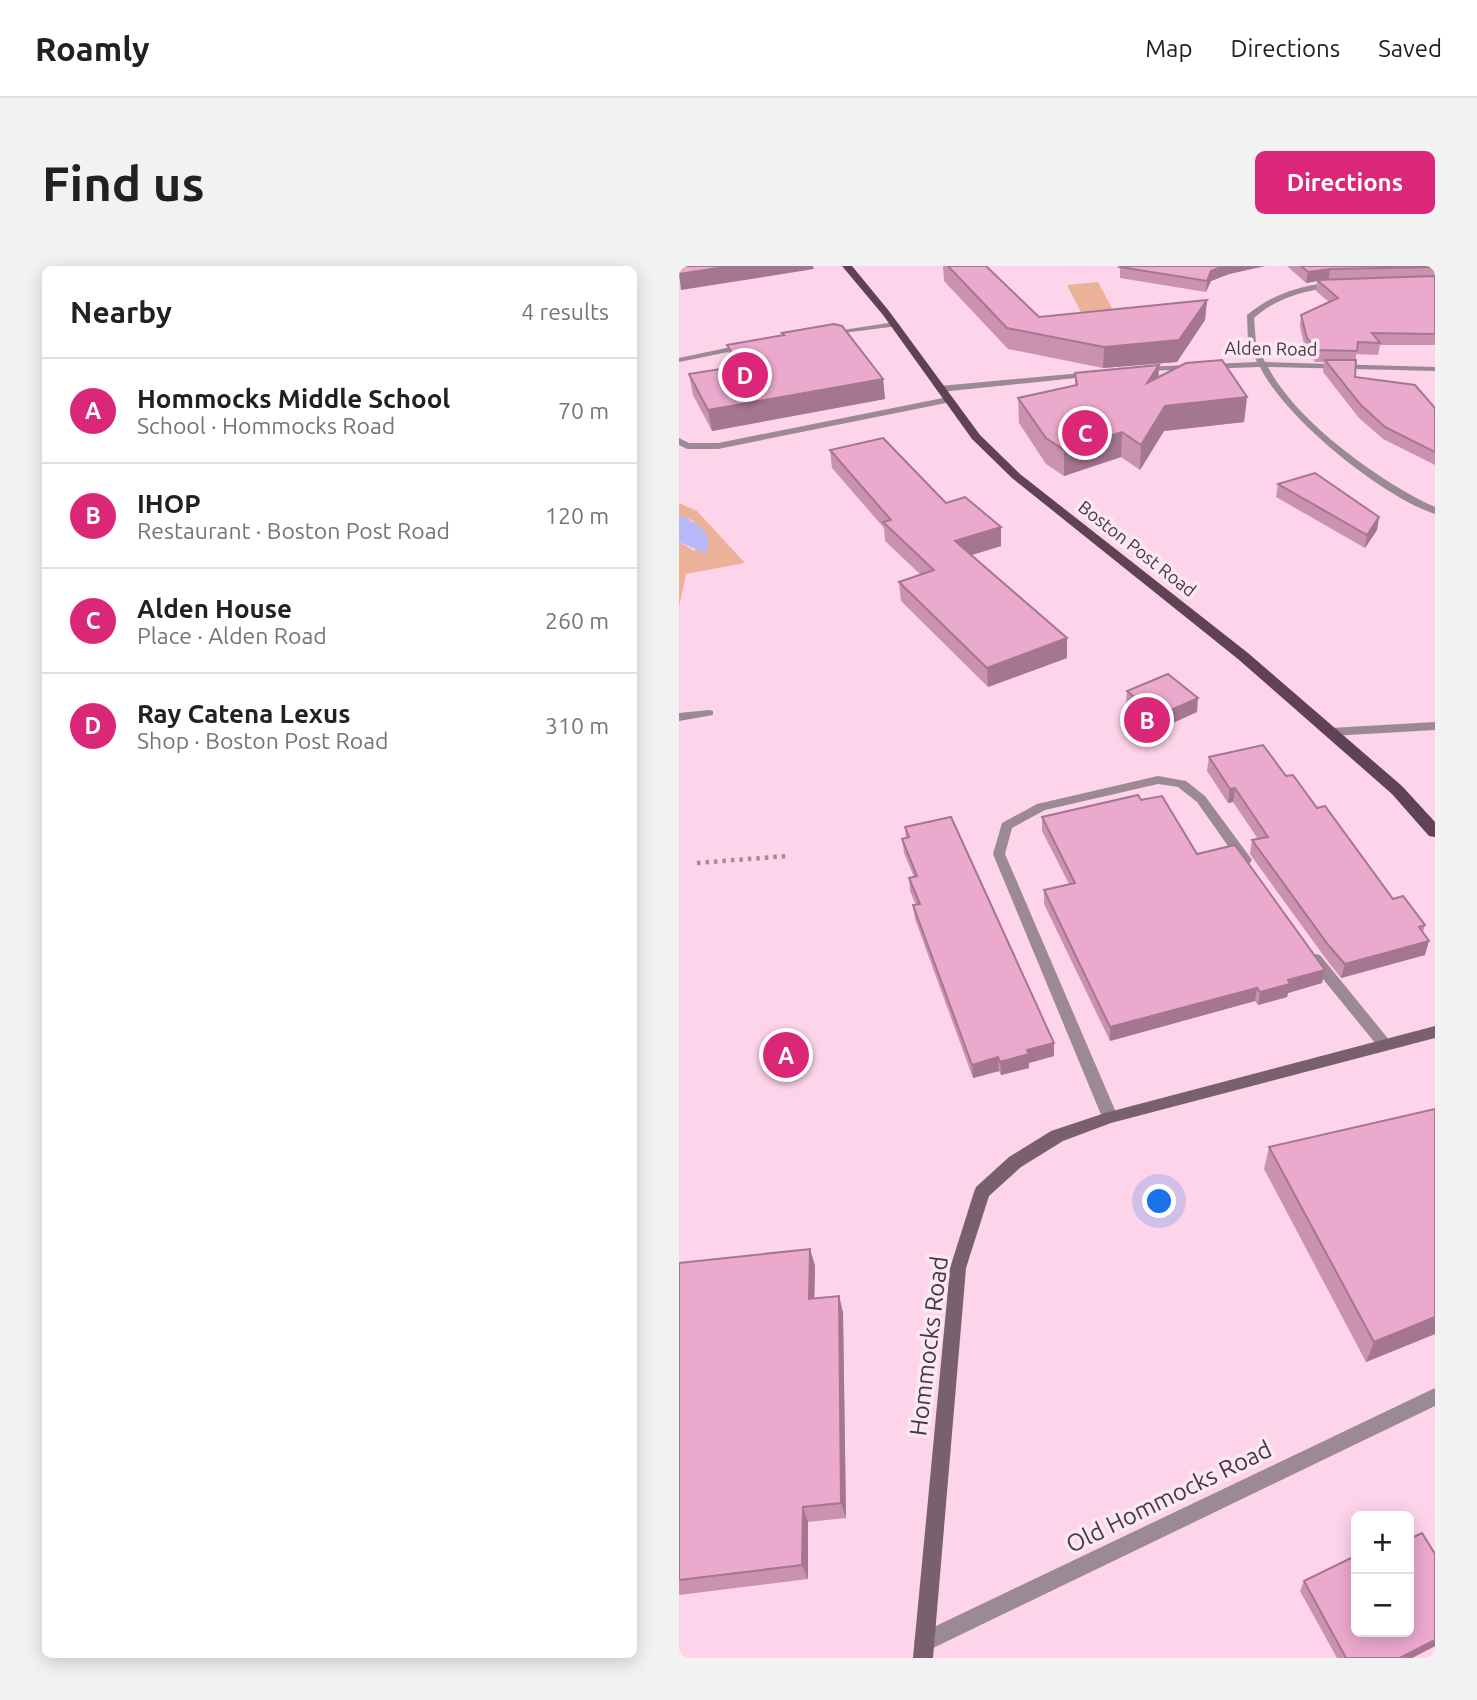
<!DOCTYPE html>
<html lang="en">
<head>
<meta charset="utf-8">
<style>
  body { margin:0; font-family:Ubuntu,sans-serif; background:#f2f2f2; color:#202124 }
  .controls { position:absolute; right:21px; bottom:21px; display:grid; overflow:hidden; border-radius:10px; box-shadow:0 4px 18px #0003 }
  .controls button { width:63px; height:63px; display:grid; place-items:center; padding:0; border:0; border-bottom:2px solid #e0e0e0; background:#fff; color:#202124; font:35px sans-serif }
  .you { position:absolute; left:481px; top:936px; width:24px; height:24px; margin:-18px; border:5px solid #fff; border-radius:50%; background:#1a73e8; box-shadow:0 0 0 10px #1a73e833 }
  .badge { display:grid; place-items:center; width:46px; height:46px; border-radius:50%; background:#db2777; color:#fff; font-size:23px; font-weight:700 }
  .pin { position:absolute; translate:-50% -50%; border:4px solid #fff; box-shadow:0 2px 7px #0006 }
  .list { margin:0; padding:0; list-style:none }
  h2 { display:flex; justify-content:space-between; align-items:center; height:91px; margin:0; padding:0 28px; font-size:30px }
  h2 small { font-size:23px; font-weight:400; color:#757577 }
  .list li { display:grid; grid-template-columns:46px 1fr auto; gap:21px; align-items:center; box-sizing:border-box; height:105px; padding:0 28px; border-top:2px solid #e0e0e0 }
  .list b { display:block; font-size:26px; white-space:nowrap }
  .list p { margin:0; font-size:23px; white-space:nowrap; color:#757577 }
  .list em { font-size:23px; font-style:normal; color:#757577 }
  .map { position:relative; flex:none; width:756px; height:1392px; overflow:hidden; border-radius:10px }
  header { display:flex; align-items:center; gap:42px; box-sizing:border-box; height:98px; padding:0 35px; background:#fff; border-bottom:2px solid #e0e0e0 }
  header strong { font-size:33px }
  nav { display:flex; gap:38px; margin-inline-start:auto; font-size:24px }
  .intro { display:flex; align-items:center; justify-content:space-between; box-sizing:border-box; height:168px; padding:0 42px }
  h1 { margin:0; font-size:49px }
  .button { padding:18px 32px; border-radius:10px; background:#db2777; color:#fff; font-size:24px; font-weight:700 }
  main { display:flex; gap:42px; padding:0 42px }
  aside { flex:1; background:#fff; border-radius:10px; box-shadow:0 4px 18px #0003 }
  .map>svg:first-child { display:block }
  .green { fill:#ecb299 }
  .water { fill:#b8b7f8 }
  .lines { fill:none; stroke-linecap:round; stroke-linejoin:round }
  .path { stroke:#a78999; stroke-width:4.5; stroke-dasharray:3.5 5; stroke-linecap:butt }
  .lane { fill:#9b8993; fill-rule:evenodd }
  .street { fill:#9b8993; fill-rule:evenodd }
  .secondary { fill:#78606d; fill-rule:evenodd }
  .primary { fill:#5f4253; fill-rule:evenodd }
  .wall { fill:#cb91b1 }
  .shaded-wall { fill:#a57690 }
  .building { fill:#eca9ce; stroke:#a57690; stroke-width:2 }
  .labels { text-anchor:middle; stroke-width:7; stroke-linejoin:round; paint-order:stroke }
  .far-street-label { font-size:18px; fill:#473740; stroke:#fbe9f2 }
  .near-street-label { font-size:24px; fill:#473740; stroke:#fbe9f2 }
</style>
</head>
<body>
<header>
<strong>Roamly</strong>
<nav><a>Map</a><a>Directions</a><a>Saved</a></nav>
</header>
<div class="intro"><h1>Find us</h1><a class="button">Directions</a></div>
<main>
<aside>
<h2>Nearby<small>4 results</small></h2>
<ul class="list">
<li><span class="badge">A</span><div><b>Hommocks Middle School</b><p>School · Hommocks Road</p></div><em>70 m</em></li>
<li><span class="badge">B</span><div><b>IHOP</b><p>Restaurant · Boston Post Road</p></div><em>120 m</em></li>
<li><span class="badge">C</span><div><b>Alden House</b><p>Place · Alden Road</p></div><em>260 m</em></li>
<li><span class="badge">D</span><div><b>Ray Catena Lexus</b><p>Shop · Boston Post Road</p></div><em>310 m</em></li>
</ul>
</aside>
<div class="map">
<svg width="756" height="1392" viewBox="0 0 756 1392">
  <rect width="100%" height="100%" fill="#fed4ea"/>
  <g class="green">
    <polygon points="419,16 434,44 402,46 388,19"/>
    <polygon points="0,237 18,245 66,297 7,308 0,341 0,276 16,285 15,255 0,249"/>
  </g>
  <path class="water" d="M0 249C15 255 38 268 26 287L0 276Z"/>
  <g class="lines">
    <polyline class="path" points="18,597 108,590"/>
    <g class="lane">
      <polygon points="216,56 220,58 219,60 148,69 144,67"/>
      <polygon points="66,78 69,78 69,82 0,96 0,92"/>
      <polygon points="269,131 272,132 272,136 39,183 8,183 0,179 0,172 10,177 39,177"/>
      <polygon points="30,444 34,445 34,449 0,455 0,447"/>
      <polygon points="479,510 507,515 526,530 571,591 573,594 571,597 561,597 518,536 499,521 479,518 366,544 333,562 326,588 439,851 436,855 431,857 426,855 423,851 314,588 323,557 358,538"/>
      <polygon points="636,688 641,689 711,775 713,779 711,783 701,783 631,697 629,693"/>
    </g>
    <g class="street">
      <path d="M655 16H658V20C626 25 600 30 575 52L577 77 586 96 756 101V105L589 101C618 156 700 215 756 241V248C702 230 606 152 581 101L464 105 460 103 464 101 578 96 569 77 568 49C593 28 623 19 655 16Z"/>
      <polygon points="413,106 417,108 416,110 261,126 257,123 261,120"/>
      <polygon points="756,456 756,464 652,470 646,466 652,462"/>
      <polygon points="756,1122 756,1140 252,1383 245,1386 238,1383 235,1376 238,1369"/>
    </g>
    <polygon class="secondary" points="756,760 756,772 432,857 384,875 342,901 310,930 287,1002 254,1392 234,1392 271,1002 295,926 297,921 330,891 372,865 426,847"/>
    <polygon class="primary" points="163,0 173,0 210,45 301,169 341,208 569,387 723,520 756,556 756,571 750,570 713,528 559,393 333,212 293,173 204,49"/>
  </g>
  <g class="wall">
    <polygon points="264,0 307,0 360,51 528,34 526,54 498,96 424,102 329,83 265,15"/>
    <polygon points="443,0 586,0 550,8 532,15 527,26 441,12 441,1"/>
    <polygon points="608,0 756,0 756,79 701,79 699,89 677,88 676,111 756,142 756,199 704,173 680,152 644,106 645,96 636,96 626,83 621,60 622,49 650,36 637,25 638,15 627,17"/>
    <polygon points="103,67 204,113 206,133 33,165 14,129 10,108 53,101 52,98 48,79 104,69"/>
    <polygon points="396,107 480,111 568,131 565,156 485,165 461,204 442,191 385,210 367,198 340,157 339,132 396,119"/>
    <polygon points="151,184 267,237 322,280 292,289 388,392 309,421 222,335 220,316 242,309 206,275 205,262 153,202"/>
    <polygon points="599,218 700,251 698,264 686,282 597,231"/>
    <polygon points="448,425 518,446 478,464 447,439"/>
    <polygon points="530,491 607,510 638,542 714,633 746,659 744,666 746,689 662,712 647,693 571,588 573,574 579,573 554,536 549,537 528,505"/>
    <polygon points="462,534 518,588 643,717 609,727 608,731 579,739 576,735 431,775 365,638 365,624 390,618 363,565 363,551"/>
    <polygon points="226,561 375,790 350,797 350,802 322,809 320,805 294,812 236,653 234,639 237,639 231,625 230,612 235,611 225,587 223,573 227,572"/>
    <polygon points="590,881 756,1068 687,1096 585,903"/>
    <polygon points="131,983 136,1000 135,1033 160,1030 164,1047 167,1252 129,1256 129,1313 0,1329 0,997"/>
    <polygon points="677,1300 756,1380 733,1392 658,1392 621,1325 625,1315"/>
  </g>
  <g class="shaded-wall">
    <polygon points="52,0 134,0 135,3 2,24 0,8"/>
    <polygon points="544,0 586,0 550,8 532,15 527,26 528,15 532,5"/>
    <polygon points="651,3 650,13 627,17 629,6"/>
    <polygon points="528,34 526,54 498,96 424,102 425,81"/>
    <polygon points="480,99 479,124 468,117"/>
    <polygon points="204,113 206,133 33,165 29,144"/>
    <polygon points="568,131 565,156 485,165 461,204 462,179 486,140"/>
    <polygon points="443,166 442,191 385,210 385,184"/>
    <polygon points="700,251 698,264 686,282 688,269"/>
    <polygon points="322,261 322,280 277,294 276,275"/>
    <polygon points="388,372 388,392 309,421 308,402"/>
    <polygon points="519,432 518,446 478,464 479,450"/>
    <polygon points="556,522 554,536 549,537 551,523"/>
    <polygon points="750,675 746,689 662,712 666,698"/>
    <polygon points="646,704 643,717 609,727 608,731 579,739 581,726 609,714"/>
    <polygon points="578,722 576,735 431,775 431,761"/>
    <polygon points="375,777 375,790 350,797 350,802 322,809 321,796 348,784"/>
    <polygon points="319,791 320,805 294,812 293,799"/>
    <polygon points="131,983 136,1000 135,1050 130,1033"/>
    <polygon points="160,1030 164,1047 167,1252 162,1237"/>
    <polygon points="756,1051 756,1068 687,1096 695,1076"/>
    <polygon points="124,1241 129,1256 129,1313 123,1299"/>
    <polygon points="756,1374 756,1380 733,1392 721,1392"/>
  </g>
  <g class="building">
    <polygon points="0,0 52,0 0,8"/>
    <polygon points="269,0 307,0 360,51 528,34 500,74 425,81 328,62"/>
    <polygon points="443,0 544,0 532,5 528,15 441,1"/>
    <polygon points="622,0 756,0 756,1 651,3 629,6"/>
    <polygon points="756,10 756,68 693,67 701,77 679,76 678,85 638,84 628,72 622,49 659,32 638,14"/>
    <polygon points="155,58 163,60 204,113 29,144 10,108 61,100 48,79 105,69 103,67"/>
    <polygon points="543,94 568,131 486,140 462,179 443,166 385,184 367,172 339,132 398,119 396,107 480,99 468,117 507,97"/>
    <polygon points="646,94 677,94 676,111 736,119 756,142 756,186 706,161 682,139"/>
    <polygon points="204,172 267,237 286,231 322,261 276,275 388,372 308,402 220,316 255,304 204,256 212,254 151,184"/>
    <polygon points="636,207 700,251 688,269 599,218"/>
    <polygon points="489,408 519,432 479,450 448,425"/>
    <polygon points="584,479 607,510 614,509 638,542 646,540 714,633 724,630 746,659 740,661 750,675 666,698 650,680 573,574 589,571 556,522 551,523 530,491"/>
    <polygon points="459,529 462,534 483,530 518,588 556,579 646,704 609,714 611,718 581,726 578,722 431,761 365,624 396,617 363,551"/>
    <polygon points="272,551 375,777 348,784 350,788 321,796 319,791 293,799 234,639 241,638 230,612 238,610 223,573 230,571 226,561"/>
    <polygon points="756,843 756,1051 695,1076 590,881"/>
    <polygon points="131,983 130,1033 160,1030 162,1237 124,1241 123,1299 0,1314 0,997"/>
    <polygon points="743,1267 756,1288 756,1374 721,1392 667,1392 625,1315 672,1292 677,1300 677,1366 730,1366 730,1273"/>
  </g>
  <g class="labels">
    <g class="far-street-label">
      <text transform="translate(592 83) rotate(1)" y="6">Alden Road</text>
      <text transform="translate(458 283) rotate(38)" y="6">Boston Post Road</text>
    </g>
    <g class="near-street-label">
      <text transform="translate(250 1080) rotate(-83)" y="8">Hommocks Road</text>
      <text transform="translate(490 1231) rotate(-26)" y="8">Old Hommocks Road</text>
    </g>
  </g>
</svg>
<div class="controls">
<button>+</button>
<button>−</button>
</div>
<div class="you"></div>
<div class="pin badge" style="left:107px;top:789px">A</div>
<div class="pin badge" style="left:468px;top:454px">B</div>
<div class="pin badge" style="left:406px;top:167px">C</div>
<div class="pin badge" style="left:66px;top:109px">D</div>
</div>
</main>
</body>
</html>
